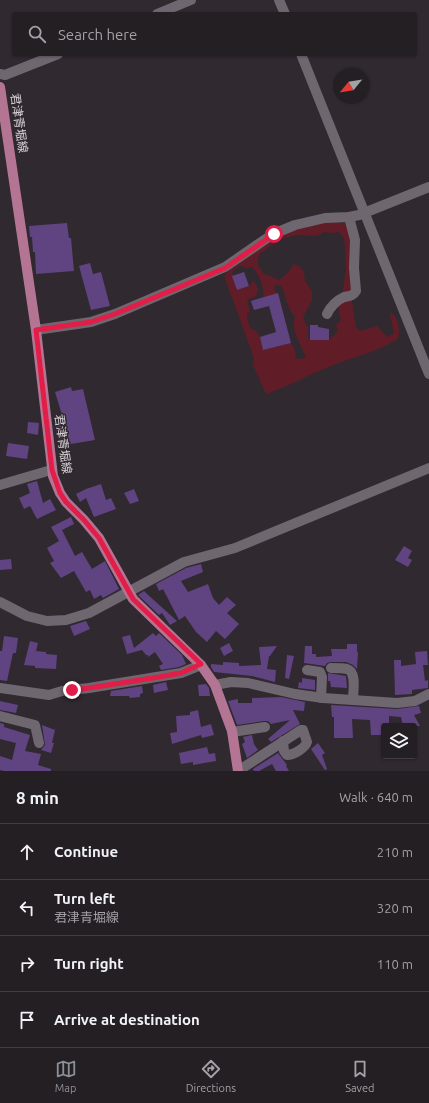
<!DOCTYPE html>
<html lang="en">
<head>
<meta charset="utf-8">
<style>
  body { margin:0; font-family:Ubuntu,"Noto Sans JP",sans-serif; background:#2c272b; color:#f1f3f6 }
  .controls { position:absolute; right:12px; bottom:12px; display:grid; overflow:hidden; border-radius:4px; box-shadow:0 1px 3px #0004 }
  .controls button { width:36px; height:36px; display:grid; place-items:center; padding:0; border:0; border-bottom:1px solid #413d41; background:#241f23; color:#f1f3f6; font:20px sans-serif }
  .compass { position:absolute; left:333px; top:68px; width:36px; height:36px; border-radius:50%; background:#241f23; box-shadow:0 1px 3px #0004; rotate:240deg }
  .stop { position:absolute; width:12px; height:12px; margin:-9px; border:3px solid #e11d48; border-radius:50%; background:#fff }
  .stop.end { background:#e11d48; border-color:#fff; box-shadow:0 1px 4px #0008 }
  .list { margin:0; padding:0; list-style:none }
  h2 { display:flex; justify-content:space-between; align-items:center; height:52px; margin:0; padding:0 16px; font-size:17px }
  h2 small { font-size:13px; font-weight:400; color:#a3a2a6 }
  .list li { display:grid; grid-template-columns:26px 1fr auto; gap:12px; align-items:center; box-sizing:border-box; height:56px; padding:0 16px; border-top:1px solid #413d41 }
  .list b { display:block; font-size:15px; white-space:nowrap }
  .list p { margin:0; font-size:13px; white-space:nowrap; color:#a3a2a6 }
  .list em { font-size:13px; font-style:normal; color:#a3a2a6 }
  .icon { flex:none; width:22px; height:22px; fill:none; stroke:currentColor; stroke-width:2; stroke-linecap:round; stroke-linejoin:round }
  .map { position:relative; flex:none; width:429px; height:771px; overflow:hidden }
  .search { position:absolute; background:#241f23; box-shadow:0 1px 3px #0004; left:12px; right:12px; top:12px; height:44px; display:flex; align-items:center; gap:10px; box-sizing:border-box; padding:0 14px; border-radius:4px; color:#a3a2a6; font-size:15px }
  .sheet { height:276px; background:#241f23 }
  nav { display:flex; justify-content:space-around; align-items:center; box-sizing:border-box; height:56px; border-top:1px solid #413d41; background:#241f23; font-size:11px; color:#a3a2a6 }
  nav a { display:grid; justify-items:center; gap:2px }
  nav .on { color:#8c9099 }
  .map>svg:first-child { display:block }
  .green { fill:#611d27; fill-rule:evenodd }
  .building { fill:#604381 }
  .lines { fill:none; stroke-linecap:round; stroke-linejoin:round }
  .minor { stroke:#6f676f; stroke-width:10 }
  .major { stroke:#b47594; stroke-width:10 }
  .route { stroke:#e11d48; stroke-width:5 }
  .labels { text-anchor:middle; stroke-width:3; stroke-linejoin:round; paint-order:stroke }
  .street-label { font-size:12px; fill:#d6d1d5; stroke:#30292f }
</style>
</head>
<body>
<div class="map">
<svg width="429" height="771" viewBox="0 0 429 771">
  <rect width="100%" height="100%" fill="#30292f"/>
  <path class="green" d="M330 222 345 223 349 228 353 241V292L352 302 356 328 360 331 377 326 387 337 394 333 390 316 391 312C399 319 400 329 398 339 375 353 350 358 326 368 306 376 287 387 266 394L253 365 254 358 224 276C228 269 235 268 240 263 249 254 265 239 276 234 291 228 314 224 330 222ZM324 232 332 233 339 232 344 238 345 246 346 269 342 296 338 307 341 320 336 325 338 331 329 340H310L308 338V327L306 325 303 317 312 300V291L305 281 304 272 299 266 293 264 289 272 279 280 273 277 264 274 258 265V259L260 254 280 239 297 235 317 236ZM241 266 247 268 252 267C259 274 265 288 263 298L279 302 280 298 274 289V286L281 285C286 296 287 308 295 317 290 331 302 345 306 358L301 359 295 358 296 355 294 348 291 343 263 350 260 337 256 331 250 328 247 318V314L250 312 247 300 256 296 258 290 255 282H252L250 286 237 290 232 273 235 269Z"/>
  <g class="building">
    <polygon points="67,223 69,238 71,238 74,271 36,274 35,252 33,252 32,237 30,237 29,226"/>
    <polygon points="90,263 93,274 101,272 110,306 91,310 79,266"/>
    <polygon points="244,272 249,286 237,290 232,276"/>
    <polygon points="278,293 291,343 263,350 260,337 276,332 269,306 254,310 251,301"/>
    <polygon points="310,325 318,325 318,327 329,329 329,340 310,340"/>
    <polygon points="71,387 72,391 83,389 95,440 59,446 55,420 63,418 55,392"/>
    <polygon points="28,422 39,423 38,435 27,433"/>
    <polygon points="8,443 29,446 27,459 6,456"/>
    <polygon points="37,481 43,503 50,499 56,510 37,519 30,506 24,509 19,498 30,493 27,484"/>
    <polygon points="101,484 106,500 111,498 116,509 94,517 86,498 80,502 76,494 86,489"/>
    <polygon points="134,489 139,501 130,504 124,493"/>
    <polygon points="71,517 74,524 62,530 75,556 82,552 92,569 105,561 119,589 103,598 101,595 94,599 90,590 86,592 74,571 61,578 50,563 54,561 47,548 59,541 51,527"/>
    <polygon points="404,546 412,551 408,558 412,560 408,567 395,560"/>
    <polygon points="11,559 12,569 0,570 0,560"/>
    <polygon points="201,564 203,572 181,581 188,592 208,584 213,598 219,605 227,597 236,605 227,613 239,624 225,639 216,631 207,642 196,632 185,616 179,620 163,589 159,591 156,584 186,568"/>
    <polygon points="144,591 146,593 177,621 170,625 162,613 159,615 138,595"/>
    <polygon points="86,621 90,629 74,636 70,626"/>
    <polygon points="153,633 156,636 159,633 182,655 186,664 179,667 161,670 159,666 163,664 155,652 148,657 148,655 146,655 142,650 127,654 122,637 130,635 134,648"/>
    <polygon points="4,636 18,638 16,653 13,653 7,681 0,680 0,651 2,651"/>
    <polygon points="30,641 38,643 36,651 46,652 46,654 57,655 56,669 35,668 35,666 24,665"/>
    <polygon points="229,643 233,651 224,656 220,648"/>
    <polygon points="347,644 357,644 357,652 358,652 357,669 353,665 346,662 331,662 327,663 325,666 304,663 305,646 312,646 312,654 316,654 316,657 332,656 331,649 347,649"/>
    <polygon points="277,646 270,656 269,656 267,669 276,670 275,682 252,676 214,672 211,667 211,664 223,665 223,662 239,663 239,666 261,665 259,647"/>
    <polygon points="427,651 428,665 423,665 425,681 428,680 428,688 412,690 412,694 395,695 394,660 401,660 401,666 416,664 415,652"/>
    <polygon points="287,655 294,656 289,679 285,678"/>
    <polygon points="328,673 346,676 347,688 331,687 330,681 328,681"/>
    <polygon points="302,678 315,680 315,690 298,688 299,682 302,683"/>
    <polygon points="166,682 168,690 154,693 153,685"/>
    <polygon points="206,684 209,688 210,696 199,696 198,685"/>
    <polygon points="142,686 143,693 140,694 140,697 130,698 129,696 110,696 111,691"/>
    <polygon points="281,697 305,702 304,711 293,710 300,724 271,742 268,739 290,720 271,724 268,721 264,721 237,725 228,701 238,699 238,703 252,703 252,698"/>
    <polygon points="0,701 18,705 16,713 0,710"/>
    <polygon points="331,705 397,709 419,706 421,713 414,715 420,726 403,726 401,717 389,716 389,726 384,726 384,735 371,735 370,720 352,719 353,738 334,738 334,717 332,717"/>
    <polygon points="198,710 201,727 211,724 214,735 202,738 201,735 172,744 170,733 177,732 176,716 190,715 190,712"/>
    <polygon points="0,723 4,724 4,727 30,735 25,751 41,754 38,765 51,769 51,771 4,771 0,770 0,756 12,760 16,743 0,739"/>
    <polygon points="42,725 55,730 52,743 54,743 51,753 41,750 45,745"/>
    <polygon points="252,735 254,744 258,750 247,758 242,744 245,742 243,737"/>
    <polygon points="318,743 325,753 322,755 327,769 325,770 311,749"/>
    <polygon points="207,747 209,754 215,753 216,761 193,765 193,762 181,764 179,753"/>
    <polygon points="278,753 287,765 286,766 289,771 276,771 272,764 259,771 254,771 253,769"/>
  </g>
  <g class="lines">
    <g class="minor">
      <polyline points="279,0 285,14"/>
      <polyline points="157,14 191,0"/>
      <polyline points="301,54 429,374"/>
      <polyline points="0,74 5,75 58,54"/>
      <path d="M327 314C330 307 337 300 344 297 350 296 353 296 356 291L354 268 355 240 349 217"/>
      <polyline points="36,330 91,322 115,314 225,267 273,234 295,225 325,218 349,217 359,215 429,187"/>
      <polyline points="0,485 51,470"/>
      <polyline points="0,602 27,616 47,621 66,620 89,613 184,562 235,548 429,468"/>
      <path d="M331 668C336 668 342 668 347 669 357 672 353 691 353 699"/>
      <polyline points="307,670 320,672 322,677 321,698"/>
      <polyline points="215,685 231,682 248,683 295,694 323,698 397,703 415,701 429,694"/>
      <polyline points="0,688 49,695 62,691 89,688 181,673 201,665"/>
      <polyline points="0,716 35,725 39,743"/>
      <polyline points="232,732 265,727"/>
      <path d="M238 771 301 730H303L307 742C305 748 294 755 287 755L284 751 283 741"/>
    </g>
    <polyline class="major" points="0,87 36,330 53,476 60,493 66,502 84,520 99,538 133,599 201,665 215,685 232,731 238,771"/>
  </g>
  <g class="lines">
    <polyline class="route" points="72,690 89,688 159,677 181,673 201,664 133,599 99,538 84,520 66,502 60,493 52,470 36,330 91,322 115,314 225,268 274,234"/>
  </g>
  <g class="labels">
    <g class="street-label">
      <text transform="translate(19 123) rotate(82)" y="4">君津青堀線</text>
      <text transform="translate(63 444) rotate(82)" y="4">君津青堀線</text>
    </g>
  </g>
</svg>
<div class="controls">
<button><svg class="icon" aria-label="layers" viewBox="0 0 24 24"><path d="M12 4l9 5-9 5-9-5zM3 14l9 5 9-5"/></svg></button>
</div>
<svg class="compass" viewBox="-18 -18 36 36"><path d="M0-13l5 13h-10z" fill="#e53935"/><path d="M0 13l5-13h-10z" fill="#a3a2a6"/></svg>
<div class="stop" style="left:274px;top:234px"></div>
<div class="stop end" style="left:72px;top:690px"></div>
<div class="search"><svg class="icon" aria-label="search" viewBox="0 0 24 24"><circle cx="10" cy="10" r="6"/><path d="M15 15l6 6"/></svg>Search here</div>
</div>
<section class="sheet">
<h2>8 min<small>Walk · 640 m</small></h2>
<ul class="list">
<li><svg class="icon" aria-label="ahead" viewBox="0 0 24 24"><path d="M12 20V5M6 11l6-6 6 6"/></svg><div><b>Continue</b></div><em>210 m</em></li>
<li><svg class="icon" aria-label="left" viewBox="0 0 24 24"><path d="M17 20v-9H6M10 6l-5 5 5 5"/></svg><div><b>Turn left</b><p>君津青堀線</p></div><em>320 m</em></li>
<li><svg class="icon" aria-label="right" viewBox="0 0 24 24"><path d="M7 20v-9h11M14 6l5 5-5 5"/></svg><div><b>Turn right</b></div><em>110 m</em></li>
<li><svg class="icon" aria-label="arrive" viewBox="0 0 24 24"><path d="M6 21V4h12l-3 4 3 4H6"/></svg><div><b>Arrive at destination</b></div></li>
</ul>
</section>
<nav>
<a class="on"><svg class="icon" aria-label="map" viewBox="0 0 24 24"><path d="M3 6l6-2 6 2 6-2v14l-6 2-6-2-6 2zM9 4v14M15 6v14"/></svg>Map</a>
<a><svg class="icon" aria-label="directions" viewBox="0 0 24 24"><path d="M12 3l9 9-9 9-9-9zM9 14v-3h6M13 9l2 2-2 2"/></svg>Directions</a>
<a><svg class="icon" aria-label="saved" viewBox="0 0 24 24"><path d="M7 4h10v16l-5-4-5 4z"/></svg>Saved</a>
</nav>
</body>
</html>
